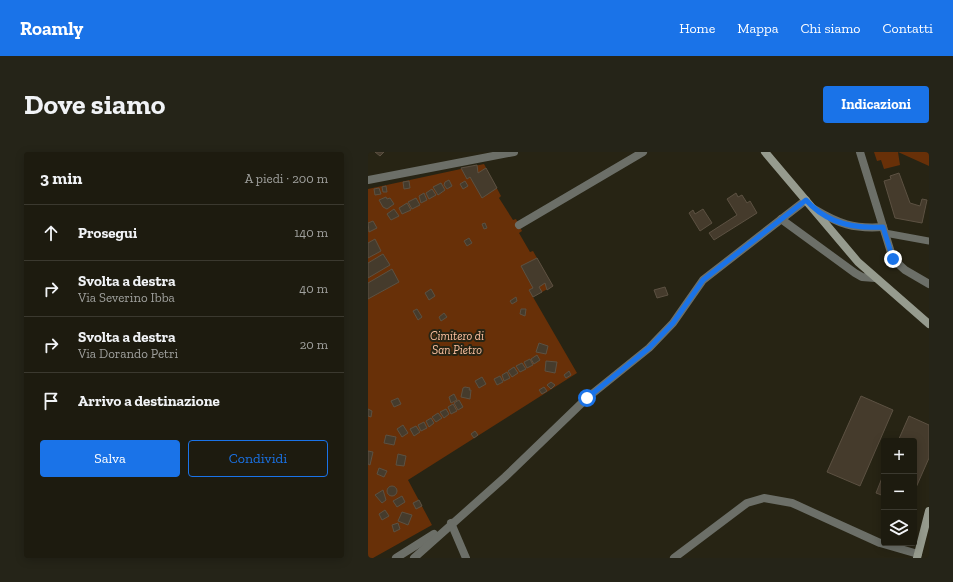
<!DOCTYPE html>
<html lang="it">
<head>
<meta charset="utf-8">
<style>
  body { margin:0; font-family:"Zilla Slab",serif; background:#252418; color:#f1f3f6 }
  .controls { position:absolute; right:12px; bottom:12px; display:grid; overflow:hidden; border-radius:4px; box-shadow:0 2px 10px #0003 }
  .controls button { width:36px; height:36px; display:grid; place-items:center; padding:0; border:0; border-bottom:1px solid #3b392f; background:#1d1b0f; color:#f1f3f6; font:20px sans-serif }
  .stop { position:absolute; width:12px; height:12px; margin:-9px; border:3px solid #1a73e8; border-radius:50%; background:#fff }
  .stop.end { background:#1a73e8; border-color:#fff; box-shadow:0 1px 4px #0008 }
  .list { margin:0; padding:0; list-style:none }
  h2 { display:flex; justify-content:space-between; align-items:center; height:52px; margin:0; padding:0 16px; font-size:17px }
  h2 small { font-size:13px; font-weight:400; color:#a0a19e }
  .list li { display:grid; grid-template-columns:26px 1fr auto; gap:12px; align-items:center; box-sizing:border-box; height:56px; padding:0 16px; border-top:1px solid #3b392f }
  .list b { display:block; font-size:15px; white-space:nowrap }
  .list p { margin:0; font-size:13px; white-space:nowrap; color:#a0a19e }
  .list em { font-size:13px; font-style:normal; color:#a0a19e }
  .actions { display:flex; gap:8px; padding:12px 16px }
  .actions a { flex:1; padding:9px 0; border:1px solid #1a73e8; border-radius:4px; text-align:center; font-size:14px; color:#1a73e8 }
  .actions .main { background:#1a73e8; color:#fff }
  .icon { flex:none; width:22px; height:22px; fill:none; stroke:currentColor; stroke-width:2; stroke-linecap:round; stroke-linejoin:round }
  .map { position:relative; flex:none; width:561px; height:406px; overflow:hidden; border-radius:4px }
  header { display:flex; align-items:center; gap:24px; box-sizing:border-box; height:56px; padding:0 20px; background:#1a73e8; color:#fff }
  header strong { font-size:19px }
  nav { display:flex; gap:22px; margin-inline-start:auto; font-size:14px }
  .intro { display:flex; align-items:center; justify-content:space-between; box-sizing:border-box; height:96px; padding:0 24px }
  h1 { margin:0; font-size:28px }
  .button { padding:10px 18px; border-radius:4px; background:#1a73e8; color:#fff; font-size:14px; font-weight:700 }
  main { display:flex; gap:24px; padding:0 24px }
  aside { flex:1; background:#1d1b0f; border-radius:4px; box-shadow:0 2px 10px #0003 }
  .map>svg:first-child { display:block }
  .green { fill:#683008 }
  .building { fill:#453b2c; stroke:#5c5142 }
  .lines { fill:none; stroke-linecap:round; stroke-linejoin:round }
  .lane { stroke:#6c6f68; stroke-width:7 }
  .street { stroke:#6c6f68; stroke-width:8 }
  .secondary { stroke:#969b8e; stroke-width:8 }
  .route { stroke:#1a73e8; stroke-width:5 }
  .labels { text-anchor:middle; stroke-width:4; stroke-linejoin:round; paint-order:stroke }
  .park-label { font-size:12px; font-style:italic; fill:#fec3a2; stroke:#272414 }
</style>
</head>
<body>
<header>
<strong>Roamly</strong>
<nav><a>Home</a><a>Mappa</a><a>Chi siamo</a><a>Contatti</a></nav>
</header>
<div class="intro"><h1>Dove siamo</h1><a class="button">Indicazioni</a></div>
<main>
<aside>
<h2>3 min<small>A piedi · 200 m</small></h2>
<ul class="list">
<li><svg class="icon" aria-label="ahead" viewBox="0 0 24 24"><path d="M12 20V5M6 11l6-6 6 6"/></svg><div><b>Prosegui</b></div><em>140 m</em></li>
<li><svg class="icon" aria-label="right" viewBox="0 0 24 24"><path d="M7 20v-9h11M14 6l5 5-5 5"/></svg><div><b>Svolta a destra</b><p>Via Severino Ibba</p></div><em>40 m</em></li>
<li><svg class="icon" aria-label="right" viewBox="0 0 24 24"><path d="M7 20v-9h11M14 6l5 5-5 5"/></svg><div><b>Svolta a destra</b><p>Via Dorando Petri</p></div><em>20 m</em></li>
<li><svg class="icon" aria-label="arrive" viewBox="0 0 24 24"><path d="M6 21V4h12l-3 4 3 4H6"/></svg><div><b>Arrivo a destinazione</b></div></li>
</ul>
<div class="actions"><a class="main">Salva</a><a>Condividi</a></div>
</aside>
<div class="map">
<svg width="561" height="406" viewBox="0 0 561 406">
  <rect width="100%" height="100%" fill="#272414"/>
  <g class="green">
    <polygon points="506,0 561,0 561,14 530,0 532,13 516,17 513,8 509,9"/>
    <polygon points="116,12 133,44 131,46 145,68 148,67 154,79 151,81 162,100 165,99 185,134 165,145 209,221 40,328 64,373 5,406 0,406 0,37"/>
  </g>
  <g class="building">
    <polygon points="7,0 16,0 12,4"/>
    <polygon points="109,13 110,21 118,16 129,36 114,46 102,25 99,27 93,16"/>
    <polygon points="531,21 542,51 552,54 554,47 559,48 554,71 527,66 516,29 523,27 522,24"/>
    <polygon points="81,28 84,34 79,37 76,33 77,30"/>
    <polygon points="41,29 42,36 36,37 35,30"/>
    <polygon points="97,29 100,34 95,37 92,32"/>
    <polygon points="73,31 77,38 70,43 65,35"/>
    <polygon points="18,34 19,40 15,40 14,35"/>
    <polygon points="11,36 13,42 7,43 6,37"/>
    <polygon points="64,37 68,43 61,47 58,41"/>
    <polygon points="56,41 59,48 53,51 51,44"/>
    <polygon points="368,41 370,45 374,43 379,51 382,49 389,61 346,88 341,81 369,63 359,47"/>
    <polygon points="18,45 19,47 22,46 26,52 19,57 15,55 11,48"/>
    <polygon points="48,46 52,53 44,57 40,50"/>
    <polygon points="39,51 43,58 34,62 31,56"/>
    <polygon points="26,57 31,64 23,68 19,62"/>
    <polygon points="335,57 344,71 332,79 321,61 325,58 327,62"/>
    <polygon points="5,69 9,76 1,80 0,71"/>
    <polygon points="117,71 119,76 116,77 114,72"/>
    <polygon points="101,86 104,91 99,94 96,89"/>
    <polygon points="7,87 13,99 0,106 0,91"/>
    <polygon points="15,102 22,113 0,126 0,111"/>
    <polygon points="169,106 185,134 179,138 177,131 171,135 174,140 165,145 161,138 165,136 153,114"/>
    <polygon points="24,117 31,130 0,147 0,131"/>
    <polygon points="297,135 300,143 289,146 286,138"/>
    <polygon points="63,137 67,144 61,148 57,141"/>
    <polygon points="148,145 149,149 144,152 142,149"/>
    <polygon points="49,157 54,165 50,168 45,159"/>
    <polygon points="153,157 158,157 157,164 152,162"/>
    <polygon points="76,161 79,165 73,169 71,165"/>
    <polygon points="171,191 180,194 178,202 168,200"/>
    <polygon points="169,203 172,208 166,212 163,207"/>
    <polygon points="162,207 165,213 159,216 156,210"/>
    <polygon points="178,209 189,210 187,221 177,219"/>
    <polygon points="154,211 158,217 152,220 148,214"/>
    <polygon points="146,215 150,221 144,225 140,219"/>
    <polygon points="201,219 203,223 198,226 196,223"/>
    <polygon points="139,220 142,226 136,229 134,223"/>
    <polygon points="132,224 135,230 129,233 126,227"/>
    <polygon points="114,225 118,232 111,236 107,229"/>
    <polygon points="183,230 187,233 183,237 179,233"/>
    <polygon points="97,235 102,236 101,238 103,238 102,247 93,245 95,236"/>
    <polygon points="176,235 179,239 174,242 171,238"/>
    <polygon points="86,242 89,248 83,251 81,245"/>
    <polygon points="493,244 525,258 492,334 459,320"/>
    <polygon points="30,246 33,252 26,255 23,249"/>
    <polygon points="91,248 95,255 90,258 86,251"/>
    <polygon points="85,252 89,259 83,262 80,255"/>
    <polygon points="0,257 4,259 3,265 0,264"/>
    <polygon points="78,257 81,262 76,266 72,260"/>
    <polygon points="70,261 74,266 68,270 64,265"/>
    <polygon points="541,264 561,273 561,306 546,340 546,289 530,289"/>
    <polygon points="63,266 66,271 61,275 58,269"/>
    <polygon points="56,270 59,276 53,279 50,273"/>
    <polygon points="35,273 40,281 34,285 29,277"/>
    <polygon points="48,274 52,280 46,284 42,277"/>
    <polygon points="107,279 110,283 106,286 103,282"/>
    <polygon points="18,283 28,285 26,293 16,291"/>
    <polygon points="0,299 5,300 2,313 0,312"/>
    <polygon points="30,302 38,304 36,314 28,313"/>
    <polygon points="11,316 19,319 16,325 9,322"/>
    <polygon points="516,321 516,344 508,341"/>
    <circle cx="24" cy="339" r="5"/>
    <polygon points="15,338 18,348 14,351 7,343"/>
    <polygon points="34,344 37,350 29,355 25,349"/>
    <polygon points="51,348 54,354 48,357 45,351"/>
    <polygon points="17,358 21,364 14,368 11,362"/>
    <polygon points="34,360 44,363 40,373 30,369"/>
    <polygon points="30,371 32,377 26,380 24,373"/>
  </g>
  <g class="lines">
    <polyline class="lane" points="517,81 561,89"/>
    <g class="street">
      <polyline points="492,0 525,107 537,118 561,132"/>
      <polyline points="0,28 146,0"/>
      <path d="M446 57C471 72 485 77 515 75"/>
      <polyline points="413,67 487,121 494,125 507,126"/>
      <polyline points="151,73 275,0"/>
      <polyline points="83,371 98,406"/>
      <polyline points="28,406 66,382"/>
      <polyline points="46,406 137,325 219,246 281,196 305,171 335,128 438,48"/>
      <polyline points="306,406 379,351 396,346 424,351 512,391 550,402"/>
    </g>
    <g class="secondary">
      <polyline points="397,0 490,110 561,172"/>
      <polyline points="549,406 561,359"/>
    </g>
  </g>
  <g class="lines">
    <path class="route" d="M219 246 281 196 305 171 335 128 438 48C458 71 486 77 515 75L525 107"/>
  </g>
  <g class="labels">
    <g class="park-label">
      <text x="89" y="188">Cimitero di<tspan x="89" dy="14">San Pietro</tspan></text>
    </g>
  </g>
</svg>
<div class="controls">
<button>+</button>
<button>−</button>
<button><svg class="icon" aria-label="layers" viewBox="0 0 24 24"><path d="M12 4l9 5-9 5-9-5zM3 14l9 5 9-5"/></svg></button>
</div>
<div class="stop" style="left:219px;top:246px"></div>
<div class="stop end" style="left:525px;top:107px"></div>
</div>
</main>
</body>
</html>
